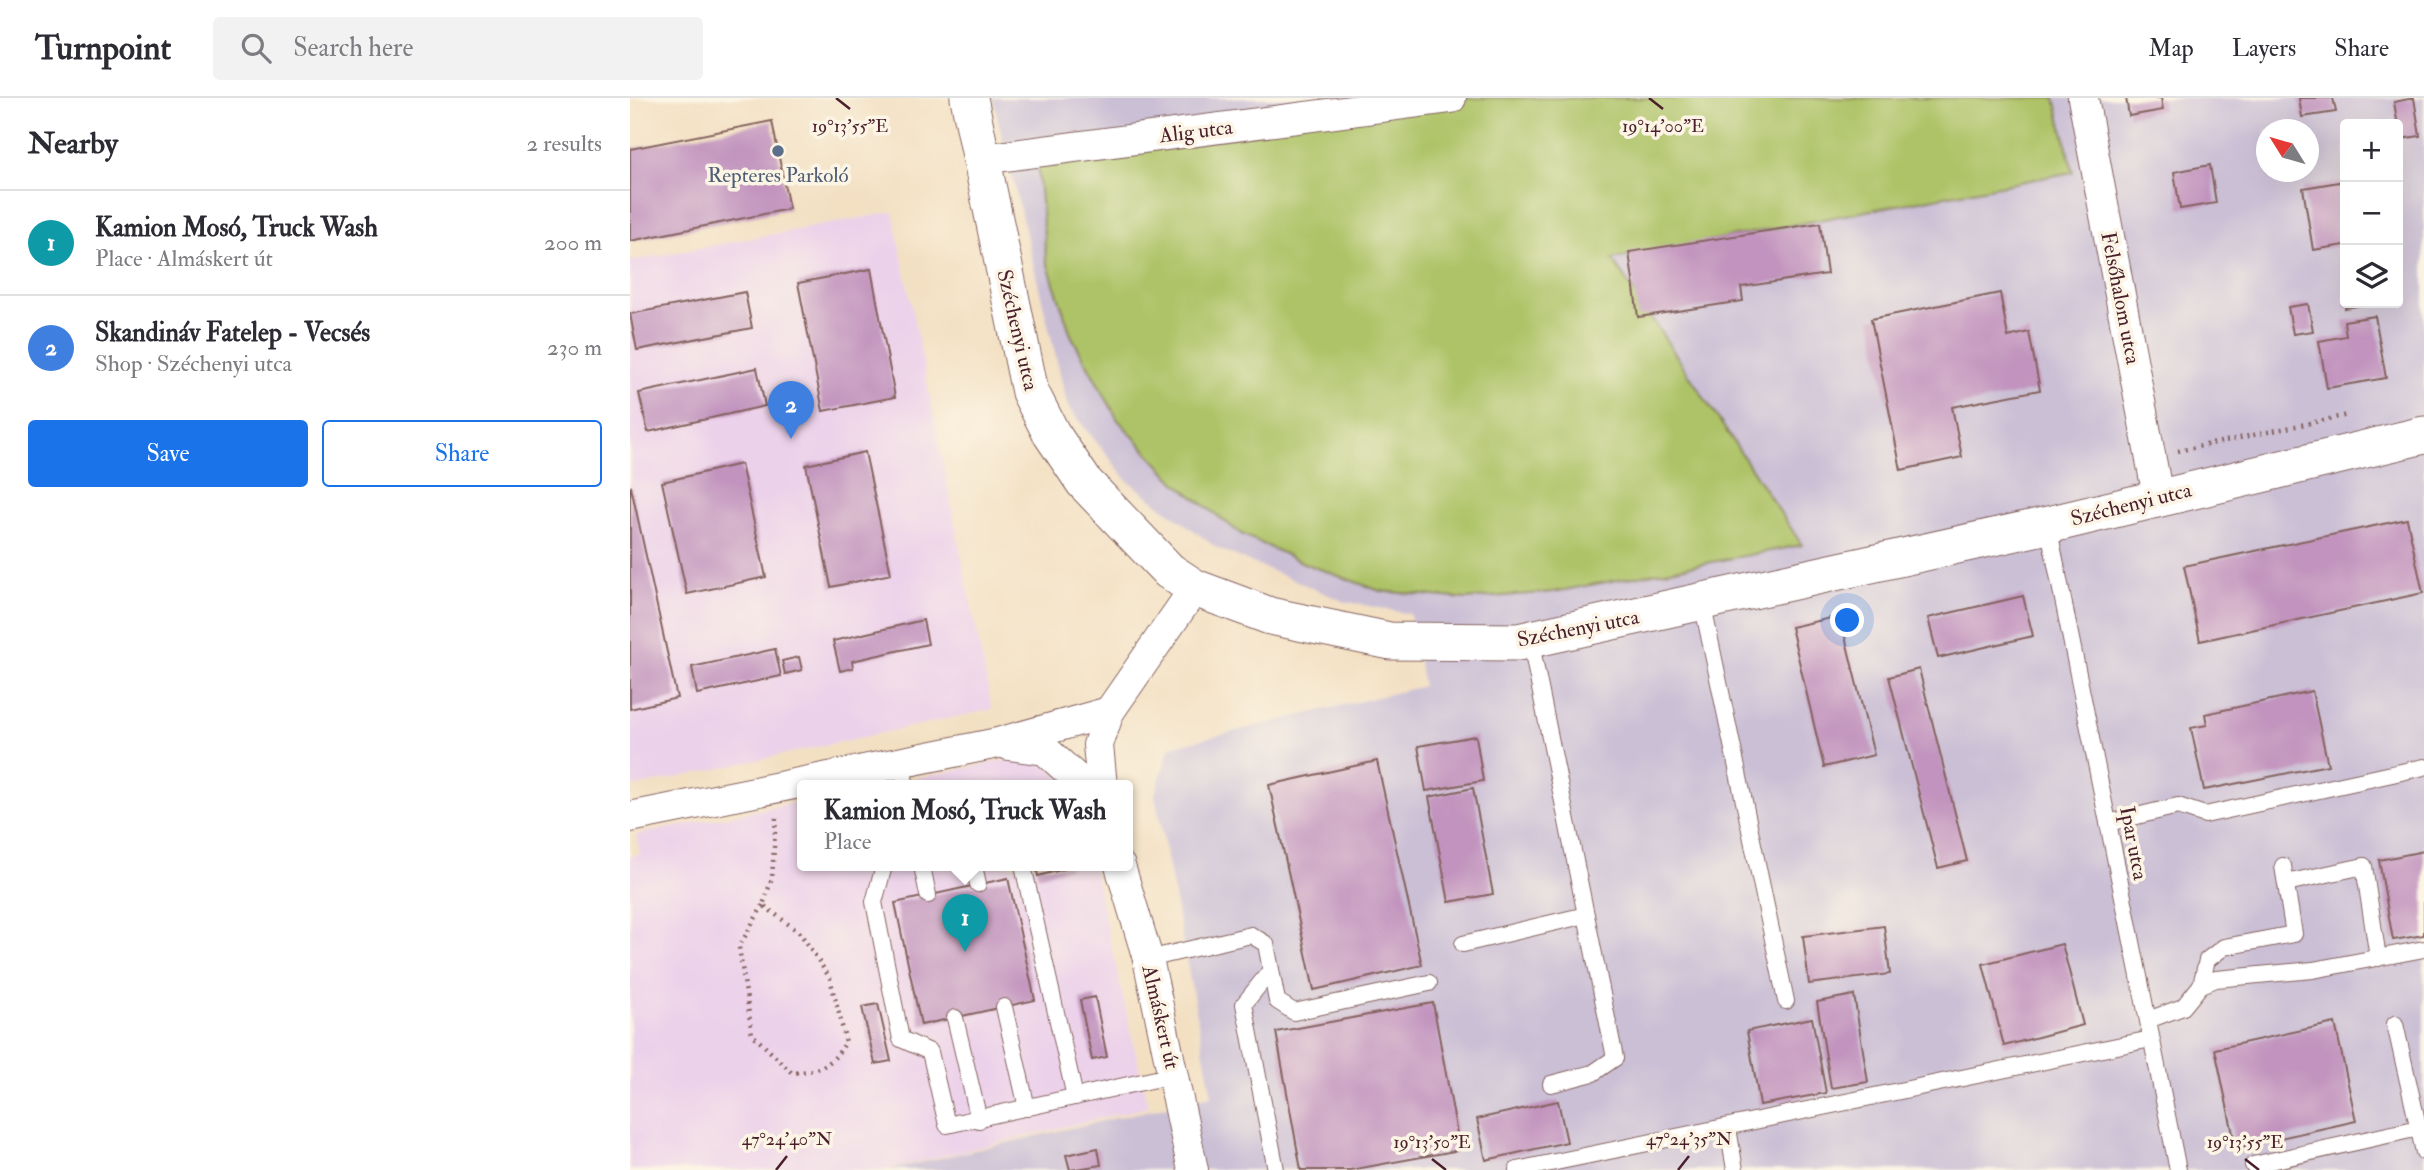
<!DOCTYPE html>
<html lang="en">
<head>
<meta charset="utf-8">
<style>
  body { margin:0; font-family:"IM FELL Double Pica",serif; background:#f2f2f3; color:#2b2b33 }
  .controls { position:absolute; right:21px; top:21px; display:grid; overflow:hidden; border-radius:7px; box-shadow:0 7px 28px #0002 }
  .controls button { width:63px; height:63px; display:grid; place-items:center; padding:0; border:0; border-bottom:2px solid #e1e1e2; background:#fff; color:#2b2b33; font:35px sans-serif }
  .compass { position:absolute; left:1626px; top:21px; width:63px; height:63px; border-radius:50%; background:#fff; box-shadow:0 7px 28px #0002; rotate:307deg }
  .you { position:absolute; left:1218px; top:523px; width:24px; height:24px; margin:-18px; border:5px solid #fff; border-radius:50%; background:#1a73e8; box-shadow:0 0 0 10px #1a73e833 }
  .badge { display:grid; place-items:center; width:46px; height:46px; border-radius:50%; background:#1a73e8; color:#fff; font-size:23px; font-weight:700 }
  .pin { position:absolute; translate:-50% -58px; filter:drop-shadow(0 2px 4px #0008) }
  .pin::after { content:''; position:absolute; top:37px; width:24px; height:21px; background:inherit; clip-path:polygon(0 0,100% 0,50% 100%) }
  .popup { position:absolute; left:167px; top:682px; width:336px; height:91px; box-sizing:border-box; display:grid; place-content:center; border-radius:7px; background:#fff; filter:drop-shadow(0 2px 5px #0005); font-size:23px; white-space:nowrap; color:#7c7c81 }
  .popup b { font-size:26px; color:#2b2b33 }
  .popup::after { content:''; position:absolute; left:50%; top:100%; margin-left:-14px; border:14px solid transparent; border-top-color:#fff }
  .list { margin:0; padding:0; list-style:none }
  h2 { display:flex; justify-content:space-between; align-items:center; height:91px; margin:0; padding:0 28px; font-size:30px }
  h2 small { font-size:23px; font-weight:400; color:#7c7c81 }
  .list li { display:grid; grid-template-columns:46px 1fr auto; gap:21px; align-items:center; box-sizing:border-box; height:105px; padding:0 28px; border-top:2px solid #e1e1e2 }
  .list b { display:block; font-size:26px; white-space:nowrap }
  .list p { margin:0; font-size:23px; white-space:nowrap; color:#7c7c81 }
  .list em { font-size:23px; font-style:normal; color:#7c7c81 }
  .actions { display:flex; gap:14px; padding:21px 28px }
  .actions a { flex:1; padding:16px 0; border:2px solid #1a73e8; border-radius:7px; text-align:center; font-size:24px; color:#1a73e8 }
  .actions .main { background:#1a73e8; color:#fff }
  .icon { flex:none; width:38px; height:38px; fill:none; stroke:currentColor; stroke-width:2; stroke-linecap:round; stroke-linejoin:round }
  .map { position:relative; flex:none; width:1794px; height:1072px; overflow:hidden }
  header { display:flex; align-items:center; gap:42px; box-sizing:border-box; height:98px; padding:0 35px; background:#fff; border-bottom:2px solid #e1e1e2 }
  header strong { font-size:33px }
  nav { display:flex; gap:38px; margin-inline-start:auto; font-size:24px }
  .search { width:490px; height:63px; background:#f2f2f3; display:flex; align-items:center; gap:18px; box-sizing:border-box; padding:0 24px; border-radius:7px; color:#7c7c81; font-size:26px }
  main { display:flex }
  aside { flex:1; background:#fff }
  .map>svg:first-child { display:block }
  .built { fill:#ecd1ea }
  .industrial { fill:#cbbfd5; fill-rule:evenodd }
  .green { fill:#aec367; stroke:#7c7149; stroke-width:2 }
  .building { fill:#c193be }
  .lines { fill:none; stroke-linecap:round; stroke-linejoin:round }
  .service-casing { stroke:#856360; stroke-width:18 }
  .minor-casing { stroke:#856360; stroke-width:32 }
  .tertiary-casing { stroke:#856360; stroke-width:39 }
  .path { stroke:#856360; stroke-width:4.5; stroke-dasharray:2 5; stroke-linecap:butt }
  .service { stroke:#fff; stroke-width:16 }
  .minor { stroke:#fff; stroke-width:30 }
  .tertiary { stroke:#fff; stroke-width:37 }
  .ticks { fill:none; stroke:#4a1f2b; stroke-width:2.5 }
  .service-dot { fill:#5c6f8a; stroke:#fcf5e5; stroke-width:2.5 }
  .labels { text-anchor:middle; stroke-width:7; stroke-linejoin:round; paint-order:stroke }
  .street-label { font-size:21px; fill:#4a1f2b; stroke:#fcf5e5 }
  .service-label { font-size:21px; fill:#4e5e75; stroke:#fcf5e5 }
  .ticks-label { font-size:18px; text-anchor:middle; fill:#4a1f2b; stroke:#fcf5e5; stroke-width:7; stroke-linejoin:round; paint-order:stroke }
</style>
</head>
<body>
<header>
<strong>Turnpoint</strong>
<div class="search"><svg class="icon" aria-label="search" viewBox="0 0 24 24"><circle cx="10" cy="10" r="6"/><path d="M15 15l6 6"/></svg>Search here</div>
<nav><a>Map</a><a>Layers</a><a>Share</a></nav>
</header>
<main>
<aside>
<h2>Nearby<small>2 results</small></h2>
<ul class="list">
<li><span class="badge" style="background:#0f9aa8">1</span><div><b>Kamion Mosó, Truck Wash</b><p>Place · Almáskert út</p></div><em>200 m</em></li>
<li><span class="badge" style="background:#3f7fe0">2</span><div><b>Skandináv Fatelep - Vecsés</b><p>Shop · Széchenyi utca</p></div><em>230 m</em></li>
</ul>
<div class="actions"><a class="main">Save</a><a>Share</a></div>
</aside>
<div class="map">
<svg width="1794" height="1072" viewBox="0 0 1794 1072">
  <rect width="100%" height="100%" fill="#fcf5e5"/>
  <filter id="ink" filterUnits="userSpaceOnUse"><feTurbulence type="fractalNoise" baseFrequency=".0143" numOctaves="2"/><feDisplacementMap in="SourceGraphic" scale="14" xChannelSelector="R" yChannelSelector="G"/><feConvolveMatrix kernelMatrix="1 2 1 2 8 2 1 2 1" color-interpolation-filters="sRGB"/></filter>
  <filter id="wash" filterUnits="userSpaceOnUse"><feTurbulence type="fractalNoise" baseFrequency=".00686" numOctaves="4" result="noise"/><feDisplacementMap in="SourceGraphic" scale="28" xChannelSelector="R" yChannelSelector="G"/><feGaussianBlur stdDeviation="1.57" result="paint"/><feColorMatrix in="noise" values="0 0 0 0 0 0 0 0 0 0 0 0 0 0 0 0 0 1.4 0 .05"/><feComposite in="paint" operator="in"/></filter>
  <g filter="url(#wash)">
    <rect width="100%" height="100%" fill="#f3e0c3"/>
    <g class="built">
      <polygon points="263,114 362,611 4,689 0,672 0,163"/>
      <polygon points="389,659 417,667 442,688 249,688"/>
      <polygon points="172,703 172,768 463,768 518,1009 254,1072 0,1072 0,759 10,756 6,737"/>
    </g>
    <path class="industrial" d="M363 0H1794V1072H258L582 998 525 696 540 649 793 588 780 516 713 503 587 450 498 383 438 309ZM1715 26H1768V205H1715ZM1636 32H1678V74H1636Z"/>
    <polygon class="green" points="832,0 1425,0 1443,74 982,161 1172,447 924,494 836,501 750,493 676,466 611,436 546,385 488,322 441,237 416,161 407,57"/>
    <g id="blocks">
      <g class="building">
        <polygon points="1496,0 1531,0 1533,12 1499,18"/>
        <polygon points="1669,0 1703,0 1706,14 1672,19"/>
        <polygon points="1784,0 1790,38 1770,41 1764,4"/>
        <polygon points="142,23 159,111 0,143 0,51"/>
        <polygon points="1580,67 1586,105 1550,111 1544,74"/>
        <polygon points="1715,83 1715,147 1683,152 1673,90"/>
        <polygon points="1190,125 1197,176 1111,189 1113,203 1008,219 999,154"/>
        <polygon points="241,171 265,299 193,313 168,185"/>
        <polygon points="115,194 122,230 7,252 0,216"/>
        <polygon points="1370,195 1378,239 1399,234 1410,292 1322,309 1332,359 1271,372 1241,221"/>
        <polygon points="1715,205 1737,205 1738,206 1715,210"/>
        <polygon points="1678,206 1683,233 1663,236 1658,209"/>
        <polygon points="1745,218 1756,280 1697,290 1689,243 1716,238 1714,223"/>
        <polygon points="127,270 135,308 18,334 9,295"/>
        <polygon points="235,354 261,476 201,489 176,367"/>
        <polygon points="111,366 136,479 57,496 32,384"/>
        <polygon points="1,389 47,600 0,611 0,390"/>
        <polygon points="1777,421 1793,495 1570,543 1554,468"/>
        <polygon points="1393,498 1403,538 1308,560 1298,520"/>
        <polygon points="1210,518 1244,657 1194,669 1161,529"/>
        <polygon points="293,522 298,546 222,563 223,570 210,573 203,543"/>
        <polygon points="145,551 151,578 67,596 62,569"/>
        <polygon points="169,559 172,572 155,576 152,563"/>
        <polygon points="1289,571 1337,763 1308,770 1259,579"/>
        <polygon points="1682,593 1698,667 1574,692 1561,630 1577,627 1575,616"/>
        <polygon points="846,638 853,683 796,693 788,648"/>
        <polygon points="747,663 792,867 684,892 639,687"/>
        <polygon points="843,690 863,796 819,804 799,699"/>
        <polygon points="1794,753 1794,837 1763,842 1749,762"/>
        <polygon points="406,768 442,768 442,769 408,778"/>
        <polygon points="378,780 405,902 291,927 265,805"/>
        <polygon points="1254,828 1260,876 1179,886 1173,838"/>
        <polygon points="1432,846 1453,927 1374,948 1353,866"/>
        <polygon points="1224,897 1238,984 1201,990 1187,904"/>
        <polygon points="465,899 477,959 462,962 450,902"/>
        <polygon points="803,905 830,1052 720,1072 671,1072 646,934"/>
        <polygon points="248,906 261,963 245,966 232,909"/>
        <polygon points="1182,920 1196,995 1130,1007 1117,933"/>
        <polygon points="1705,925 1726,1023 1606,1050 1585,951"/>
        <polygon points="928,1003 937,1044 856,1062 847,1021"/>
        <polygon points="468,1050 471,1067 440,1072 436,1057"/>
      </g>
    </g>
  </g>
  <g filter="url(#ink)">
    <use href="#blocks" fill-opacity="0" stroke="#856360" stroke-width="2"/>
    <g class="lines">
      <g class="service-casing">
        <g id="service">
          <polyline points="1418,427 1548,1072"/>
          <polyline points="1072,504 1156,903"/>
          <polyline points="900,541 985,960 963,975 921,986"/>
          <polyline points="271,665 276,688"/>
          <polyline points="1478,725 1548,708 1575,717 1794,669"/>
          <polyline points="254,768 244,804 271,941 300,954 317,1027 544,977"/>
          <polyline points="292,768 298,797"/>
          <polyline points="344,768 348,786"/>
          <polyline points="393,768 445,999"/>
          <polyline points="1656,785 1734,768 1748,860"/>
          <polyline points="833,846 956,817"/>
          <polyline points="518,861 621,837 636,846 647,903 664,914 799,885"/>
          <polyline points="641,872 614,906 646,1072"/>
          <polyline points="1571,887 1577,862 1594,849 1664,836 1653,768"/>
          <polyline points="374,909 397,1010"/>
          <polyline points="325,920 349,1022"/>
          <polyline points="1518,922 1553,909 1571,887 1586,881 1683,872 1794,851"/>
          <polyline points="1765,926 1794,1054"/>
          <polyline points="1098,1030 1105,1072"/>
          <polyline points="1623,1067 1789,1030"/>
          <polyline points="887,1072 1521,941"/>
        </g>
      </g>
      <g class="minor-casing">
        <g id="minor">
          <polyline points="1453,0 1528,399"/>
          <polyline points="352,61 821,0"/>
          <polyline points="379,647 415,652 455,688"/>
          <polyline points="472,688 468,647 479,614 565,490"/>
          <polyline points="0,719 368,645 479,614"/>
          <polyline points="490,768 518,861 563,1072"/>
        </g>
      </g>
      <g class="tertiary-casing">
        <polyline id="tertiary" points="339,0 400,294 421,335 454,384 539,473 565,490 640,518 760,543 888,544 1418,427 1794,337"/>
      </g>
      <g class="path">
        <polyline points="1548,353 1718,317"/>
        <path d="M133 807 109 849 122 936 162 975C191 972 200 969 216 944L200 880 170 835 133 807 142 780 146 719"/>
      </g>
      <use href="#service" class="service"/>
      <use href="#minor" class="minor"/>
      <use href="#tertiary" class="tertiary"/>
    </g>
  </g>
  <path class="ticks" d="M206 0 220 11M1019 0 1033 11M802 1061 816 1072M1615 1061 1629 1072M146 1072 157 1058M1048 1072 1059 1058"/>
  <circle class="service-dot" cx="148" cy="53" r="7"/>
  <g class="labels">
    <g class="street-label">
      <text transform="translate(566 33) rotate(-7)" y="7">Alig utca</text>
      <text transform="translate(1491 200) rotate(79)" y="7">Felsőhalom utca</text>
      <text transform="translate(388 232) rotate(77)" y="7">Széchenyi utca</text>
      <text transform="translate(1501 406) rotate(-14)" y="7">Széchenyi utca</text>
      <text transform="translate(948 530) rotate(-11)" y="7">Széchenyi utca</text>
      <text transform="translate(1504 745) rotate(79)" y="7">Ipar utca</text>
      <text transform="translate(531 919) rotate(77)" y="7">Almáskert út</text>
    </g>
    <g class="service-label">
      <text x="148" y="84">Repteres Parkoló</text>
    </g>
  </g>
  <g class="ticks-label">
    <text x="220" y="34">19°13'55"E</text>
    <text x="1033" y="34">19°14'00"E</text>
    <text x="157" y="1047">47°24'40"N</text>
    <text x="1059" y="1047">47°24'35"N</text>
    <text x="802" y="1050">19°13'50"E</text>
    <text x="1615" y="1050">19°13'55"E</text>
  </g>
</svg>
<div class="controls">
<button>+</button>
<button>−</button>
<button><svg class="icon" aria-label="layers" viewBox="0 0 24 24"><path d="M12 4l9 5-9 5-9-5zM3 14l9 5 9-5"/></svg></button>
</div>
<svg class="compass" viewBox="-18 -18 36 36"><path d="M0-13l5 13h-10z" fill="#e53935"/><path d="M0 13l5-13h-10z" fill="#7c7c81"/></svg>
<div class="you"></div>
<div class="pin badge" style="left:335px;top:854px;background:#0f9aa8">1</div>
<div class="popup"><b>Kamion Mosó, Truck Wash</b>Place</div>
<div class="pin badge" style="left:161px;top:341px;background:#3f7fe0">2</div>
</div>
</main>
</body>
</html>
